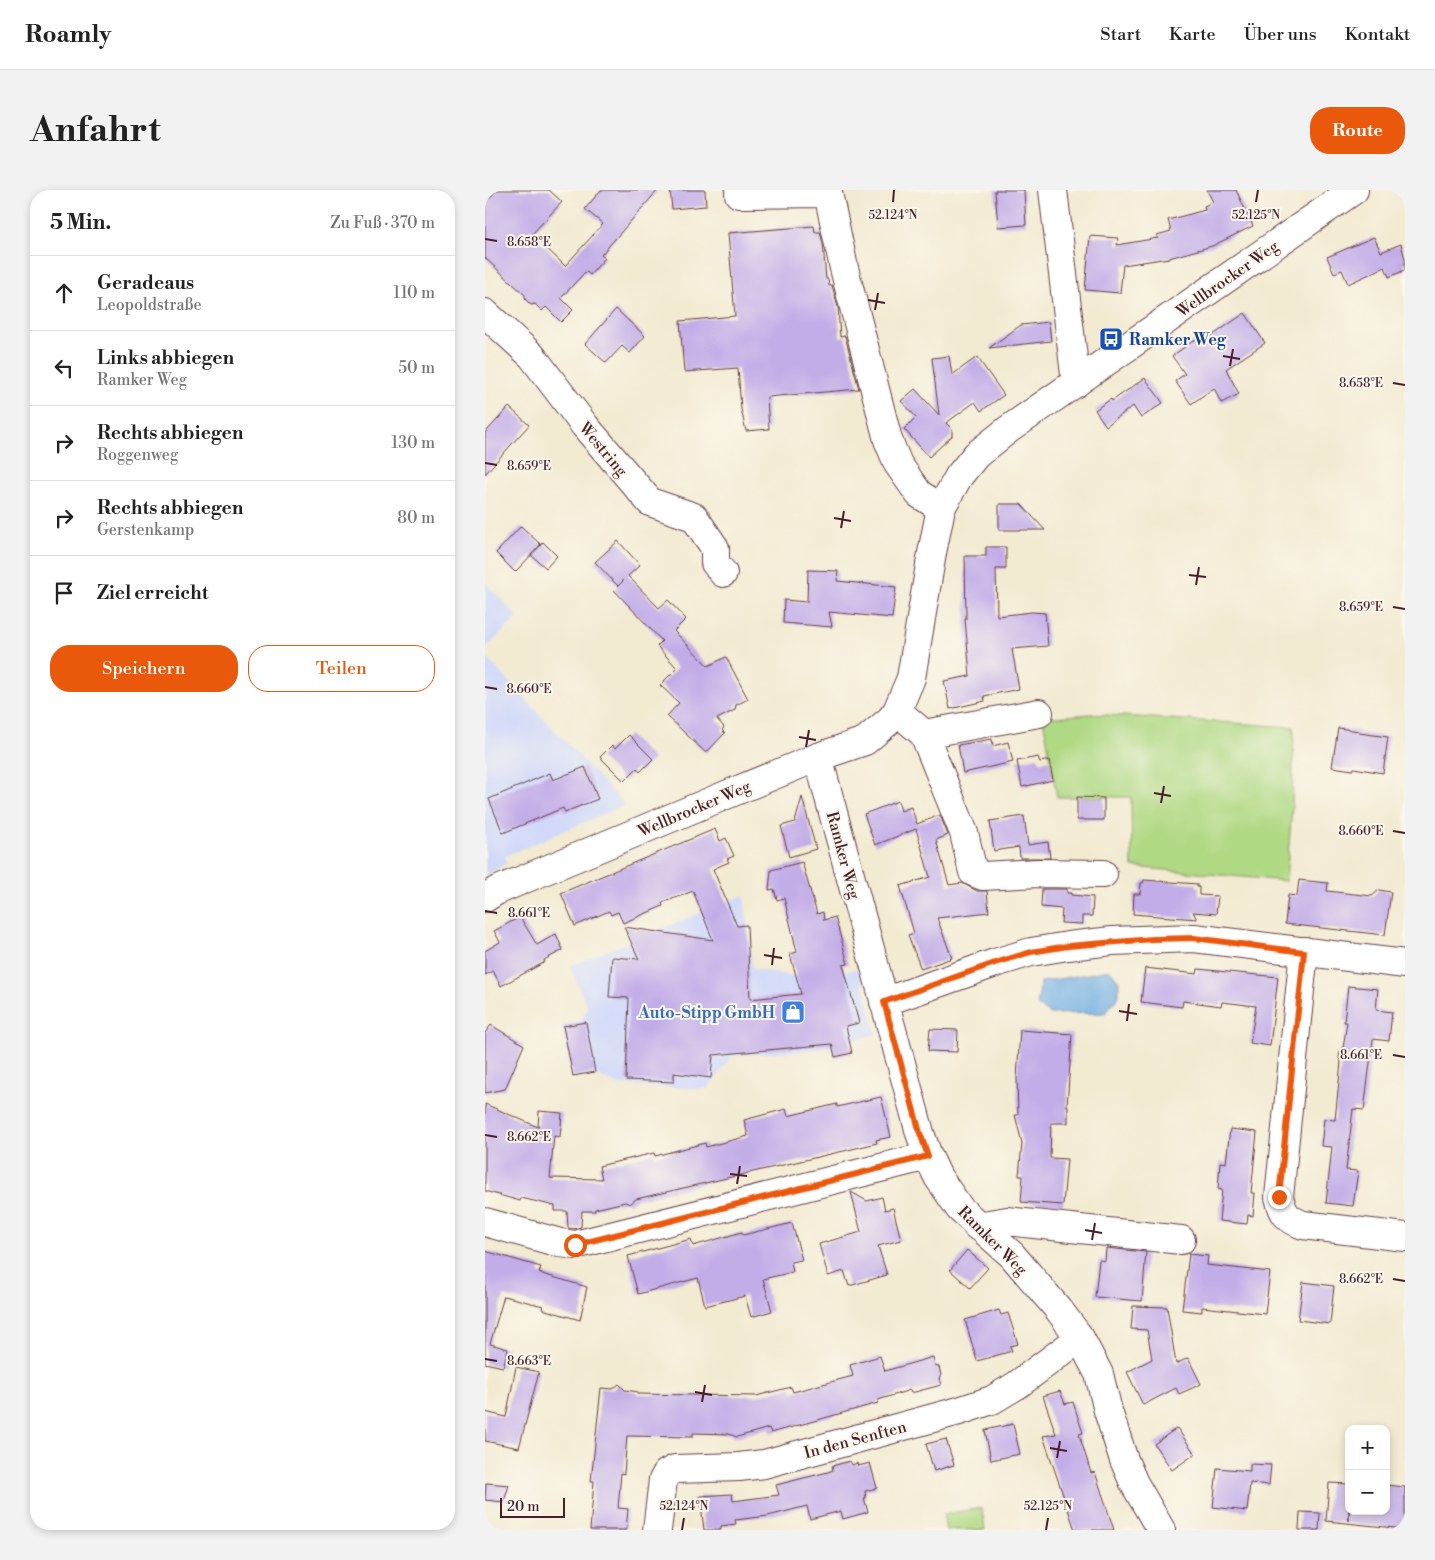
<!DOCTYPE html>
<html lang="de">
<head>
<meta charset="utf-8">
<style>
  body { margin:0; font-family:"Libre Bodoni",serif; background:#f2f2f2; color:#222 }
  .controls { position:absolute; right:15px; bottom:15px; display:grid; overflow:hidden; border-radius:10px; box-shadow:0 2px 8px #0003 }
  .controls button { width:45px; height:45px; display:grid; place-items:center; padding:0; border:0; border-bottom:1px solid #e0e0e0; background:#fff; color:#222; font:25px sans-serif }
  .scale { position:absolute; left:15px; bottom:12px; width:65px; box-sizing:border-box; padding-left:5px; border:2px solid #4a1f2b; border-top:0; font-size:14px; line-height:18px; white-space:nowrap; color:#4a1f2b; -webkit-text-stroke:4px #fbf7ec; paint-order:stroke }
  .stop { position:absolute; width:15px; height:15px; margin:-11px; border:4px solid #ea580c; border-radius:50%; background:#fff }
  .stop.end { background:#ea580c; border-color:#fff; box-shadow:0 1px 5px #0008 }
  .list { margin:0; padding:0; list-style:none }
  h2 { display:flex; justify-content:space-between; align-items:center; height:65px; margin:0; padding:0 20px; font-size:21px }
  h2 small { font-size:16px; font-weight:400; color:#767676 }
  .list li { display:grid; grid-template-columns:32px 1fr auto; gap:15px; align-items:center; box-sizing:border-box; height:75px; padding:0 20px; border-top:1px solid #e0e0e0 }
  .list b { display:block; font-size:19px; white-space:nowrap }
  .list p { margin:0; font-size:16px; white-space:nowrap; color:#767676 }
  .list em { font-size:16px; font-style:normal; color:#767676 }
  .actions { display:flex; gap:10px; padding:15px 20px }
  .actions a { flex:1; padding:11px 0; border:1px solid #ea580c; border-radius:20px; text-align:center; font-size:18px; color:#ea580c }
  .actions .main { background:#ea580c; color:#fff }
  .icon { flex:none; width:28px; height:28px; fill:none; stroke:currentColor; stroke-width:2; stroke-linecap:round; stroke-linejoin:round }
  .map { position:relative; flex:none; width:920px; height:1340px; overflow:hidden; border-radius:20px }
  header { display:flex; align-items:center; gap:30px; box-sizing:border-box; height:70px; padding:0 25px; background:#fff; border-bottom:1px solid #e0e0e0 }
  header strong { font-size:24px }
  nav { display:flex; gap:28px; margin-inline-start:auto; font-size:18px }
  .intro { display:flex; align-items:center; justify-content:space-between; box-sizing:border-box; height:120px; padding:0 30px }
  h1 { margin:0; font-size:35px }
  .button { padding:12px 22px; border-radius:20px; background:#ea580c; color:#fff; font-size:18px; font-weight:700 }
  main { display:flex; gap:30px; padding:0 30px }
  aside { flex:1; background:#fff; border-radius:20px; box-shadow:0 2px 8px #0003 }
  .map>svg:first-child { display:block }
  .built { fill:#d1d9f9 }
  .green { fill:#b0d984; stroke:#7d7c58 }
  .water { fill:#70ade2; stroke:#5d6686 }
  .building { fill:#c3ade8 }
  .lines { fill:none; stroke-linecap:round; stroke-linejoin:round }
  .minor-casing { stroke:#633d44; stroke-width:30 }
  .minor { stroke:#fff; stroke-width:28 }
  .route { stroke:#ea580c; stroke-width:6 }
  .ticks { fill:none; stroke:#4a1f2b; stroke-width:2 }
  .labels { text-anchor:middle; stroke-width:4; stroke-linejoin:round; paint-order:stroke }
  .street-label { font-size:16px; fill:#4a1f2b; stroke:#fbf7ec }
  .transit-label { font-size:16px; font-weight:bold; fill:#164399; stroke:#fbf7ec; text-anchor:start }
  .shop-label { font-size:16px; font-weight:bold; fill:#366cbe; stroke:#fbf7ec; text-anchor:end }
  .ticks-label { font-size:12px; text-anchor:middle; fill:#4a1f2b; stroke:#fbf7ec; stroke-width:4; stroke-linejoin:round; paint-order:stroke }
</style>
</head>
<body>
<header>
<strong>Roamly</strong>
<nav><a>Start</a><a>Karte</a><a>Über uns</a><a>Kontakt</a></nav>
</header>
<div class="intro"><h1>Anfahrt</h1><a class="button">Route</a></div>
<main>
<aside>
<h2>5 Min.<small>Zu Fuß · 370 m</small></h2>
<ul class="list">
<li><svg class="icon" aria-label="ahead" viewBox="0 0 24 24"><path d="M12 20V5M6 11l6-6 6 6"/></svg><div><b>Geradeaus</b><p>Leopoldstraße</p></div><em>110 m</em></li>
<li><svg class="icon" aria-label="left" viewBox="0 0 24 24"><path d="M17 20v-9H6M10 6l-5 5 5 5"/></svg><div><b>Links abbiegen</b><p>Ramker Weg</p></div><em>50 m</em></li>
<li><svg class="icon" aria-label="right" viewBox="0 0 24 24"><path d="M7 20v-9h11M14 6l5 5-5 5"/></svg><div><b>Rechts abbiegen</b><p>Roggenweg</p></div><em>130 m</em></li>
<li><svg class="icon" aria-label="right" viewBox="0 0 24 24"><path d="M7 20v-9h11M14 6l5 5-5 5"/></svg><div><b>Rechts abbiegen</b><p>Gerstenkamp</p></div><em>80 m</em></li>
<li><svg class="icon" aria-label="arrive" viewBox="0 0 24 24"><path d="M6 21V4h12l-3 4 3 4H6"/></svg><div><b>Ziel erreicht</b></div></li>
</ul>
<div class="actions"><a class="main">Speichern</a><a>Teilen</a></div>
</aside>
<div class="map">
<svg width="920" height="1340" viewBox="0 0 920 1340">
  <rect width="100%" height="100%" fill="#fbf7ec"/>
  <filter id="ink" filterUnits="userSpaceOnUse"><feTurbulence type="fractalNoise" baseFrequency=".02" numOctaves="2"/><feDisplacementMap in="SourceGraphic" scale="10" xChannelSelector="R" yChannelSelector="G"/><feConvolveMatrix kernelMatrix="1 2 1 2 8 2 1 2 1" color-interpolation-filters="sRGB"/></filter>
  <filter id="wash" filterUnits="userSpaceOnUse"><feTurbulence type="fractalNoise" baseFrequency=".0096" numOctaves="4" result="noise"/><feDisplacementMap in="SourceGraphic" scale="20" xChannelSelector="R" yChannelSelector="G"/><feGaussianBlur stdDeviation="1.12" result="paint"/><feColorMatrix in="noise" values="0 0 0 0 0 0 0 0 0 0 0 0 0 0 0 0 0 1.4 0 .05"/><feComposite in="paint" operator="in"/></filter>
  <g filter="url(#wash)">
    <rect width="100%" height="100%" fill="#f3ead2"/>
    <g class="built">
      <polygon points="0,393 33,427 0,459"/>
      <polygon points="0,466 140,615 20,666 22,673 0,685"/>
      <polygon points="259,705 268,779 331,790 374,778 391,844 342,858 247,866 223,899 134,895 108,884 87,888 77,836 94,831 103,819 85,776"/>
    </g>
    <g class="green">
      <polygon points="606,524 809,537 807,617 801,691 647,677 646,607 572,607 558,528"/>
      <polygon points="497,1318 500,1340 461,1340 458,1324"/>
    </g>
    <polygon class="water" points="625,780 634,791 634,806 620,823 565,824 552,816 556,792"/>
    <g id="blocks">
      <g class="building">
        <polygon points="12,0 64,0 77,12 47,44 80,76 118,34 100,19 116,0 173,0 116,65 120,68 105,85 101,81 76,108 88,120 76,132 61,117 57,121 50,114 46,115 40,109 40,105 0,68 0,13"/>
        <polygon points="185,0 220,0 221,16 187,19"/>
        <polygon points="510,0 539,0 541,35 513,37"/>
        <polygon points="722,0 751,0 768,36 727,56 684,68 638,75 635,103 600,100 605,46 633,48 632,55 673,48 672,45 686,41 683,30 720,20 719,16 728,12"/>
        <polygon points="329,36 330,42 335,42 338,54 341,89 343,89 344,96 347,95 353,117 355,147 360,146 374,199 282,207 284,239 261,241 256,219 253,178 199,182 195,131 250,126 243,43"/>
        <polygon points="889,47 896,62 916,54 920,69 920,80 904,87 900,77 863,94 857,80 849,83 842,67"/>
        <polygon points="131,119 160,146 145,163 137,156 121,173 100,154"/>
        <polygon points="760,123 780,153 741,179 754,204 736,213 729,198 706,214 690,191 700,184 687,166 711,149 715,154"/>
        <polygon points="564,132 566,151 504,158 536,135"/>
        <polygon points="464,166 467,185 492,167 519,205 496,221 490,212 461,233 467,239 467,246 444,267 419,239 431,227 416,211 430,199 454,225 447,168"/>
        <polygon points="660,188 678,213 656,228 648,216 621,236 610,220 626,209 627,211"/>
        <polygon points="24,217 44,235 0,284 0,243"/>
        <polygon points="514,314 536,314 560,340 514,340"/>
        <polygon points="36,336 56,355 30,382 11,363"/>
        <polygon points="133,351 155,375 143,386 174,418 183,410 201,429 189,441 223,476 241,467 263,509 251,515 250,520 232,529 239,537 237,540 240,543 221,563 182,526 194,513 175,495 192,478 172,456 177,451 129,400 139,390 133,396 110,372"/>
        <polygon points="58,352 72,366 61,378 46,365"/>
        <polygon points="501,357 521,357 521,379 511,379 512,426 547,422 560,423 563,456 527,459 534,499 499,506 500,511 465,519 459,491 485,486 480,429 481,429 480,366 501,366"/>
        <polygon points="323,380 353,381 352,391 411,397 407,428 344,422 347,437 298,433 299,410 322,412"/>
        <polygon points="853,538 874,541 874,543 903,547 898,583 869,578 868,580 847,577"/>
        <polygon points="144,545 168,569 155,582 152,578 139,591 115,567 127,555 130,559"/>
        <polygon points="507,549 508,556 523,552 528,572 478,583 473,555"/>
        <polygon points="553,567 555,572 564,570 568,590 537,597 532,571"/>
        <polygon points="100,577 113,609 80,622 78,618 18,643 4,609 65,583 68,590"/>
        <polygon points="317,607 331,659 304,667 296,636 310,632"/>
        <polygon points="592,607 619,608 619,630 592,630"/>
        <polygon points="413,611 416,621 426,617 432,634 455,625 463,645 451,650 464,695 477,693 492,701 502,701 504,722 452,728 467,768 436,779 423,745 429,743 415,696 445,687 431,639 390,655 379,624"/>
        <polygon points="539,626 543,655 563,652 565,668 535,668 534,657 509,661 505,631"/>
        <polygon points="230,639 235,651 241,648 249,666 242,669 244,672 228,679 252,736 262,735 265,809 316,804 305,764 312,762 299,708 292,710 289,699 284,700 286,680 317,672 332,724 338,722 339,730 350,727 363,774 358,775 374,833 361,836 367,863 350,867 347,854 228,865 226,888 189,883 189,892 141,890 144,808 124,807 127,767 154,769 139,737 228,750 208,701 177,713 178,716 138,733 133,722 126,725 124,721 90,736 76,703"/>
        <polygon points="659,690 712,694 712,697 714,697 714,705 733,706 731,724 708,722 712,729 648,724 649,704 655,704 656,693 658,693"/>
        <polygon points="814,690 843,693 842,701 887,706 894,700 906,702 900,745 800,734 803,705 812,706"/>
        <polygon points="557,699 582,699 582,703 587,703 586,705 608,707 607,726 597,726 597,734 576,733 577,719 556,717"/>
        <polygon points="35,727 52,755 71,744 78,760 59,770 60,772 16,796 8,781 0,785 0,761 15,752 9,741"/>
        <polygon points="660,778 712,784 713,779 793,787 785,856 765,853 771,816 737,812 736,816 698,811 697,817 656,812"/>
        <polygon points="863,796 893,799 891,820 907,822 904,851 888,849 879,920 868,919 861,980 873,981 868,1016 841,1013 847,957 836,956 839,929 850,930 856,872 854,869 855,861 858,858 862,832 859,832"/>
        <polygon points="101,832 110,882 88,886 78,836"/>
        <polygon points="6,835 39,855 20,899 0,903 0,843"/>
        <polygon points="445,839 473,840 472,862 443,861"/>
        <polygon points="535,840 587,844 582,916 583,916 583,933 566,933 565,968 582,969 578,1015 536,1012 538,986 534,986 537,953 530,925 533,925 532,889"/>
        <polygon points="396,907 406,947 391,950 392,953 363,960 151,1009 145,1014 140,1012 110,1019 110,1021 97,1021 96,1037 89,1039 83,1038 82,1021 70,1021 70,1016 36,1008 35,1011 0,1001 0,914 53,937 54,921 77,923 75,947 69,946 65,988 117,989 114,976 169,963 170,966 220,953 221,957 263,946 259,930 301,919 303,926 352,914 352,917"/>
        <polygon points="745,939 772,942 766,1003 770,1003 768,1026 763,1025 762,1034 734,1031 737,1000 733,999 735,972 741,973"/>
        <polygon points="366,1002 382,1011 397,1007 400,1020 408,1018 416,1050 393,1056 402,1085 364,1096 359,1081 343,1086 334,1054 376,1042"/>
        <polygon points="307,1033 317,1070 306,1072 308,1082 278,1089 287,1121 266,1127 260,1106 220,1116 213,1088 153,1104 143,1066 206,1049 208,1056 257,1042 258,1045"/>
        <polygon points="621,1058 661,1062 657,1111 610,1107 614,1070 620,1071"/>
        <polygon points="482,1060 503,1078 485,1098 465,1080"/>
        <polygon points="0,1061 56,1077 54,1083 102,1097 95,1130 57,1119 58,1116 19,1106 5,1154 23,1159 18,1177 0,1173"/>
        <polygon points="704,1064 723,1066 722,1075 785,1082 780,1124 717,1117 717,1122 697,1120"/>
        <polygon points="818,1092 849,1096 845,1134 813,1130"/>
        <polygon points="648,1116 682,1117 691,1174 703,1168 716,1194 694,1204 691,1198 658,1215 642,1182 667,1169 662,1140 646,1139"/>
        <polygon points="514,1120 516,1125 523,1123 533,1154 525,1156 527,1161 492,1171 480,1130"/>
        <polygon points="395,1166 400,1181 448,1167 450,1175 454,1177 456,1185 454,1188 456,1195 426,1203 425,1200 393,1210 393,1213 286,1243 284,1238 252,1247 244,1244 208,1243 208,1247 142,1246 139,1284 136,1283 133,1318 143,1319 141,1340 105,1340 109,1291 106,1291 116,1198 128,1199 134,1194 140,1200 153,1202 152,1204 271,1206 306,1197 308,1202 368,1186 365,1175"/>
        <polygon points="31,1177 54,1182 34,1258 0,1251 0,1222 21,1227"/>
        <polygon points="575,1201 580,1214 588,1212 598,1243 594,1244 606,1283 610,1282 629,1340 590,1340 558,1246 571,1244 558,1206"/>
        <polygon points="528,1234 535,1264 506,1270 500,1240"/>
        <polygon points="692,1238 710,1264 687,1280 669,1254"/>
        <polygon points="461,1249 469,1275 449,1281 441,1254"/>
        <polygon points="365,1271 367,1275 372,1273 373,1276 385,1273 392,1298 380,1301 381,1308 379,1308 383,1322 358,1329 356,1321 325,1329 322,1316 283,1326 250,1330 251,1334 236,1336 236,1340 219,1340 215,1306 247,1304 248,1311 294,1305 291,1295 343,1282 348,1280 347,1276"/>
        <polygon points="765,1274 786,1275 784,1295 765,1293 762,1321 728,1317 732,1278 765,1281"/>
        <polygon points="1,1293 24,1295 19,1312 0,1310"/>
        <polygon points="844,1293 864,1294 864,1331 864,1321 901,1321 901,1295 920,1297 920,1339 841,1331"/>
        <polygon points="815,1322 835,1323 834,1340 814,1340"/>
      </g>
    </g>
  </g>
  <g filter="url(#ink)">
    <use href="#blocks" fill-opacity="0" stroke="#633d44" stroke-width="1"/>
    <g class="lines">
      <g class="minor-casing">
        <g id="minor">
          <polyline points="568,0 591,193"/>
          <polyline points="254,4 343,3 359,78 403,250 413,274 434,304 456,318"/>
          <polyline points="0,123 47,166 100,236 165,312 209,327 230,358 230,373 238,383"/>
          <polyline points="412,521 439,544 479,643 488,682 498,686 553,683 618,684"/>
          <polyline points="439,544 554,523"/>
          <polyline points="333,567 435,943 443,966 453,987 475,1019 527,1065 574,1120 595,1148 614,1184 623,1221 639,1270 649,1293 676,1340"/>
          <polyline points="0,708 11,701 56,682 229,610 333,567 380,551 405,530 412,521 426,488 447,363 456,318 474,286 491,265 524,239 869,0"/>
          <path d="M819 761 794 1007C798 1024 802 1029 818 1035L920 1047"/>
          <polyline points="399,812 510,773 546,762 583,756 627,751 709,748 920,774"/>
          <polyline points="0,1032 75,1053 90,1055 443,966"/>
          <polyline points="492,1036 522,1031 696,1050"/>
          <polyline points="172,1340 178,1290 182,1283 190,1279 254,1277 279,1274 474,1221 507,1210 532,1195 595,1148"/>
        </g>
      </g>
      <use href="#minor" class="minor"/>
    </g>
  </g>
  <g class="lines" filter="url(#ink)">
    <polyline class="route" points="90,1055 443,966 435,943 399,812 510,773 546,762 583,756 668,749 709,748 819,762 794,1007"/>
  </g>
  <path class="ticks" d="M408 12 409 0M771 12 773 0M0 49 12 51M383 110 400 113M390 120 393 103M738 166 755 169M745 176 748 159M908 193 920 195M0 273 12 275M349 328 366 331M356 338 359 321M704 385 721 387M711 395 714 377M908 417 920 419M0 497 12 499M314 547 331 550M321 557 324 540M669 603 686 606M676 613 679 596M908 641 920 643M0 721 12 723M279 765 297 768M287 775 289 758M634 821 652 824M642 831 644 814M908 865 920 867M0 945 12 947M245 984 262 986M252 994 255 976M600 1040 617 1043M607 1050 610 1033M908 1089 920 1091M0 1169 12 1171M210 1202 227 1205M217 1212 220 1195M565 1258 582 1261M572 1268 575 1251M197 1340 199 1328M561 1340 563 1328"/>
  <defs>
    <g id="bus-square" transform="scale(1.25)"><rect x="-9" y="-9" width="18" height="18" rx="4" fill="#1a4fb4" stroke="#fbf7ec"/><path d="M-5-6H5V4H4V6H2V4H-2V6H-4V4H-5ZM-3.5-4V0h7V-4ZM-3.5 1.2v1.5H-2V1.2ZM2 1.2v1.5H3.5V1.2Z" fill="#fff"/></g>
    <g id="shop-square" transform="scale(1.25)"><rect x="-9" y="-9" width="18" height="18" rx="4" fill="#3f7fe0" stroke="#fbf7ec"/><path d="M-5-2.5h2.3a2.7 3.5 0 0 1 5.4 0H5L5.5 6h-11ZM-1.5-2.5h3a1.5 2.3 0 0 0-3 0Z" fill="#fff"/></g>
  </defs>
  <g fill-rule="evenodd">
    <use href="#bus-square" x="626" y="149"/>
    <use href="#shop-square" x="308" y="822"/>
  </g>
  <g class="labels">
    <g class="street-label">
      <text transform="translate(742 88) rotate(-35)" y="6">Wellbrocker Weg</text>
      <text transform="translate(119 259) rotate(50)" y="6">Westring</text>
      <text transform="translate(209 618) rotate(-23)" y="6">Wellbrocker Weg</text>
      <text transform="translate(359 665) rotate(75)" y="6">Ramker Weg</text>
      <text transform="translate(508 1050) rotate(45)" y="6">Ramker Weg</text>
      <text transform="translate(370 1249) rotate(-15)" y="6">In den Senften</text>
    </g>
    <g class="transit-label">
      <text x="644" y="155">Ramker Weg</text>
    </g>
    <g class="shop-label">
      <text x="290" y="828">Auto-Stipp GmbH</text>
    </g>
  </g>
  <g class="ticks-label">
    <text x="408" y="29">52.124°N</text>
    <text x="771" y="29">52.125°N</text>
    <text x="44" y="56">8.658°E</text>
    <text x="876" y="197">8.658°E</text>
    <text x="44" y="280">8.659°E</text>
    <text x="876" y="421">8.659°E</text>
    <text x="44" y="503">8.660°E</text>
    <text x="876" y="645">8.660°E</text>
    <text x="44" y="727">8.661°E</text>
    <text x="876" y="869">8.661°E</text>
    <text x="44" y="951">8.662°E</text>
    <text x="876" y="1093">8.662°E</text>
    <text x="44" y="1175">8.663°E</text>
    <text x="199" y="1320">52.124°N</text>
    <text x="563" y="1320">52.125°N</text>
  </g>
</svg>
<div class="controls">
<button>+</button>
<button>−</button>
</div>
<div class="scale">20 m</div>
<div class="stop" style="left:90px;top:1055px"></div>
<div class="stop end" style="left:794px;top:1007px"></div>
</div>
</main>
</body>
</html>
